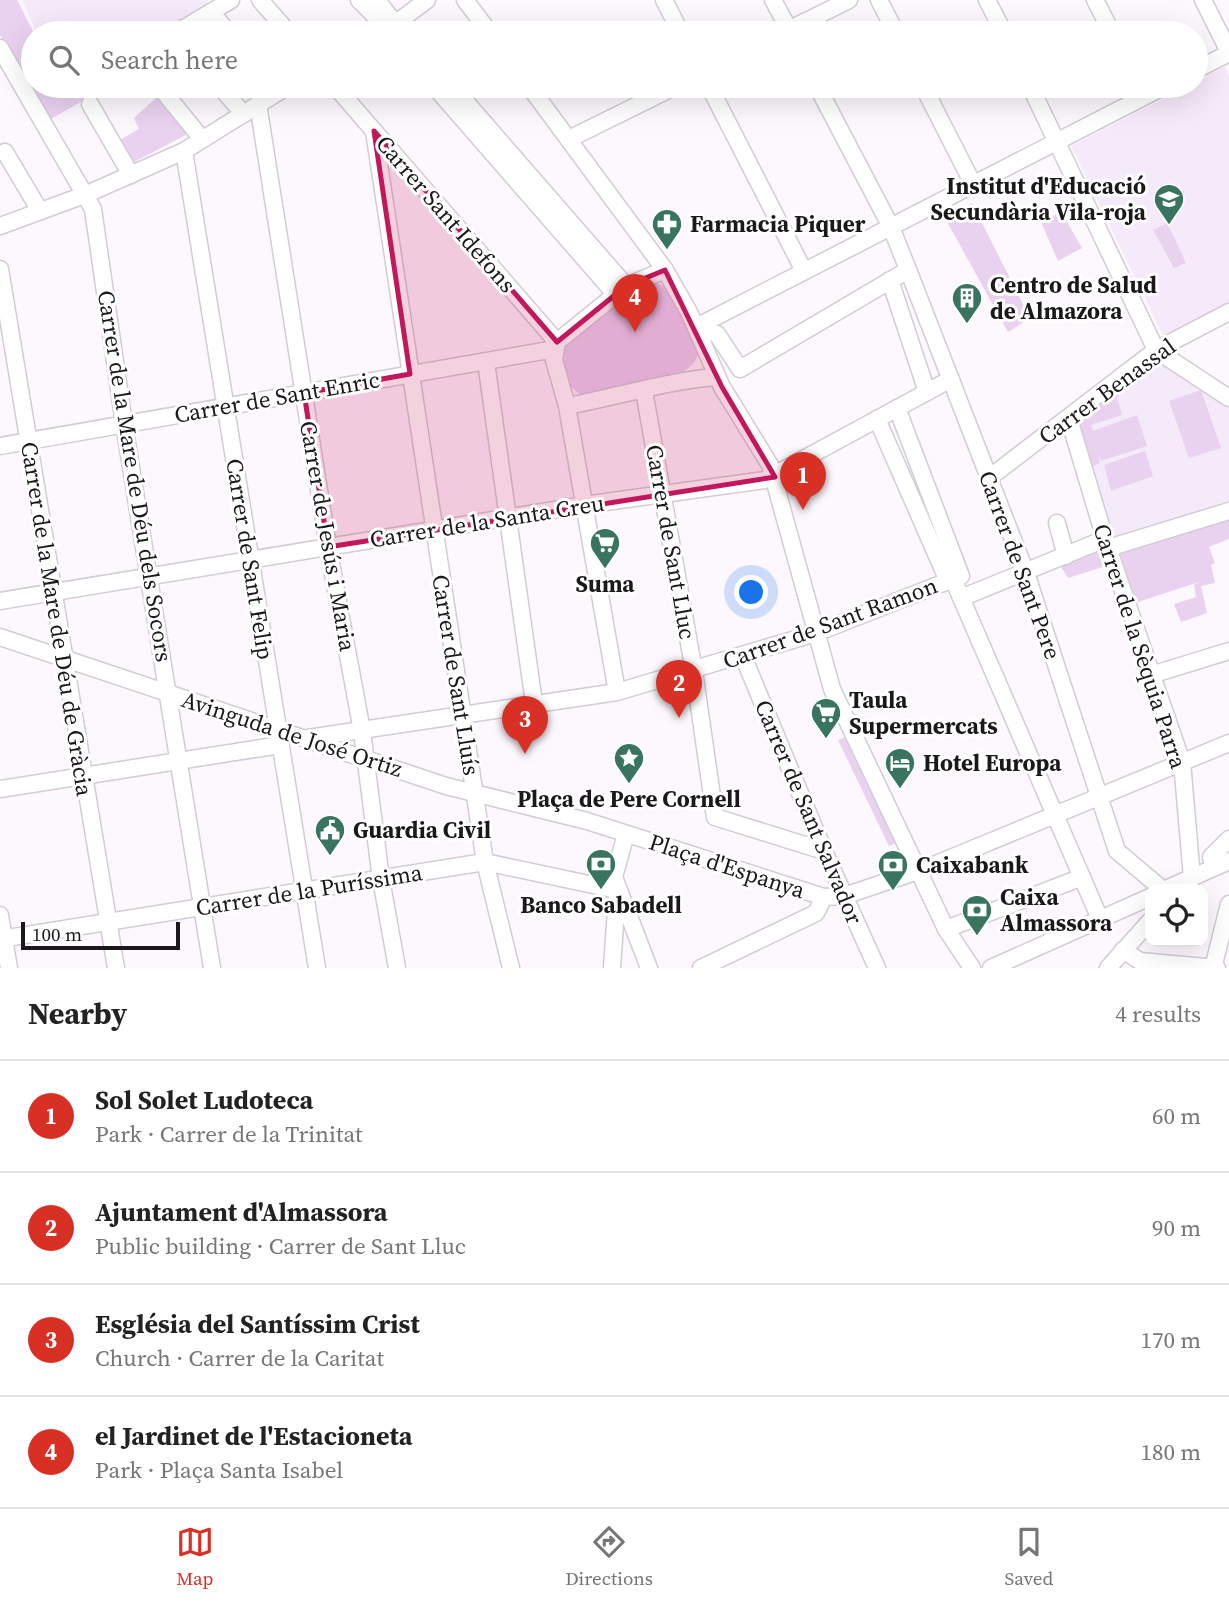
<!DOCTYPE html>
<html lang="en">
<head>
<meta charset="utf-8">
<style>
  body { margin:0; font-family:"Source Serif 4",serif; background:#f6f6f6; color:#222 }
  .controls { position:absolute; right:21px; bottom:21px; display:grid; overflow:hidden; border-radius:14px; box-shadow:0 7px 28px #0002 }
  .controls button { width:63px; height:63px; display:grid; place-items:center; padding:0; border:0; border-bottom:2px solid #e0e0e0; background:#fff; color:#222; font:35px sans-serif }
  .scale { position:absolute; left:21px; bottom:18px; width:159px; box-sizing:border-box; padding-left:7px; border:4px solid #1a181b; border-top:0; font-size:19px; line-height:24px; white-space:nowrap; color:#1a181b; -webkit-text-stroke:5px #fff; paint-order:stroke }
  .you { position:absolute; left:752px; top:593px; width:24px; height:24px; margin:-18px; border:5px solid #fff; border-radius:50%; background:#1a73e8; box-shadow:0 0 0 10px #1a73e833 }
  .badge { display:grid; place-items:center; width:46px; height:46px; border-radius:50%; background:#d93025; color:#fff; font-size:23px; font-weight:700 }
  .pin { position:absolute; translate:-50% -58px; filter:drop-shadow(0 2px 4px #0008) }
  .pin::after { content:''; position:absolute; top:37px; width:24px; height:21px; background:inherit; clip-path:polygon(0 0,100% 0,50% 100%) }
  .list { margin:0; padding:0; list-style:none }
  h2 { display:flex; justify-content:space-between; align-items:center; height:91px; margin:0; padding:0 28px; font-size:30px }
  h2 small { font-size:23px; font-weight:400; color:#767676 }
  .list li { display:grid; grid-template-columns:46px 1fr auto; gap:21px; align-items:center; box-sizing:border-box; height:112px; padding:0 28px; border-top:2px solid #e0e0e0 }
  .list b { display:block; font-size:26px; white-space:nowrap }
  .list p { margin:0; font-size:23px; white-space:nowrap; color:#767676 }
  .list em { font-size:23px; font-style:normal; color:#767676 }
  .icon { flex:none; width:38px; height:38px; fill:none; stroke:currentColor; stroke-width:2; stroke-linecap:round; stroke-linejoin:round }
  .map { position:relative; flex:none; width:1229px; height:968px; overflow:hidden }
  .search { position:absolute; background:#fff; box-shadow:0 7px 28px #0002; left:21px; right:21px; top:21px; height:77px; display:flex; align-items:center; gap:18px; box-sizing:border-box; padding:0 24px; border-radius:38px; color:#767676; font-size:26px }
  .sheet { height:539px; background:#fff }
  nav { display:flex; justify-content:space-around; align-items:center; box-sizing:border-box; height:98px; border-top:2px solid #e0e0e0; background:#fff; font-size:19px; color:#767676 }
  nav a { display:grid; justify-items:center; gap:4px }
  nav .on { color:#d93025 }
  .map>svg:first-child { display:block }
  .built { fill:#f5eaf9 }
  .green { fill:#e9d2f0 }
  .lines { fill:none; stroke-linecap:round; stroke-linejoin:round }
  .minor-casing { stroke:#d2ccd4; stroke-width:19 }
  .minor { stroke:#fff; stroke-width:16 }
  .marked { fill:#c2185b; fill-opacity:0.2; stroke:#c2185b; stroke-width:5; stroke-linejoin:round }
  .labels { text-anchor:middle; stroke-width:6; stroke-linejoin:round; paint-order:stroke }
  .poi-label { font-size:23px; font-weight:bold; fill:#1a181b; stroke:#fff; text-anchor:start }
  .street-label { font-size:23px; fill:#1a181b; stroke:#fff }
</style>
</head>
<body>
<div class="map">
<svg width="1229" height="968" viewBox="0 0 1229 968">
  <rect width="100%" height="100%" fill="#fdf7fe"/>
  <g class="built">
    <polygon points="22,0 209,0 203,9 165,33 109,33 103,27 92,33 37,33"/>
    <polygon points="1225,67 1229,75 1229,302 1163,335 1071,146 1189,86 1196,86 1196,82"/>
    <polygon points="1155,359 1229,409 1229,502 1113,537 1077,420"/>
  </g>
  <g class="green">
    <polygon points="0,0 17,0 34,33 33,86 109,86 49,120 0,35"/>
    <polygon points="158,96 188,134 132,163 118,141 139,129 134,118"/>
    <polygon points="972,203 1030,318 1008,332 945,218"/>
    <polygon points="1061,212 1082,248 1058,261 1041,222"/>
    <polygon points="1167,223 1186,263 1174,268 1153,230"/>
    <path d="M649 281C671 285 675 300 684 318 689 328 699 342 698 353 694 384 612 392 586 398 566 388 555 365 565 344L631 288Z"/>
    <polygon points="1142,370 1146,376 1117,397 1122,415 1091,425 1093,431 1137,415 1147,446 1101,461 1098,453 1100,463 1092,467 1077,420"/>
    <polygon points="1201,390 1221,448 1189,458 1169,401"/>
    <polygon points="1145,451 1153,476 1111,491 1104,465"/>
    <polygon points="1229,519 1229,539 1209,547 1215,563 1211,565 1215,583 1201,586 1207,613 1181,622 1174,604 1196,597 1194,585 1199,582 1135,603 1120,553"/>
    <polygon points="1098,547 1107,556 1109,565 1068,578 1058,562"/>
    <polygon points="845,737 896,843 889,846 838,740"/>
  </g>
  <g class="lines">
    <g class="minor-casing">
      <g id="minor">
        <polyline points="260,0 289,33"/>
        <polyline points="359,0 382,23"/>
        <polyline points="377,0 390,17"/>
        <polyline points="465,0 490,33"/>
        <polyline points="664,0 681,33"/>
        <polyline points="773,0 791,33"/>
        <polyline points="879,0 896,33"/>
        <polyline points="987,0 1004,33"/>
        <polyline points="1095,0 1112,33"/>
        <polyline points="1203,0 1229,52"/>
        <polyline points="211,12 229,33"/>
        <polyline points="396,23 427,0"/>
        <polyline points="382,25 384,19 390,17 406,33"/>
        <polyline points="176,33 231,0"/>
        <polyline points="782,33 849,0"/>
        <polyline points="0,48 93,209 124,424 212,968"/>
        <polyline points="1196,70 1229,53"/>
        <polyline points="159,86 202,139"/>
        <polyline points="219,86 244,114"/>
        <polyline points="335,86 557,342"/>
        <polyline points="434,86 616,295"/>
        <polyline points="452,86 626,286"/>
        <polyline points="529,86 665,270 689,312 722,387 770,465 832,689 946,929 972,968"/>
        <polyline points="709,86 804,271"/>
        <polyline points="817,86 891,227 907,267 1026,573 1117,851 1162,889"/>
        <polyline points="923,86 973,184"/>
        <polyline points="1030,86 1156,350 1229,398"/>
        <polyline points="90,104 131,175"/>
        <polyline points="258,104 328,547 362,731 381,879 397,968"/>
        <polyline points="374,131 485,862 511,968"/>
        <polyline points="569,139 676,86"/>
        <polyline points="184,151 317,968"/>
        <polyline points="5,152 40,211"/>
        <polyline points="0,226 87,194 184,151 288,86"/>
        <polyline points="0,269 116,968"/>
        <path d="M665 270 626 286 557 342 554 360 567 406C617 397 666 381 716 377"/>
        <polyline points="890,280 927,392"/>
        <polyline points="696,327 1165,86"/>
        <polyline points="696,327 717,334 740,369 908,270"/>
        <polyline points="486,362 534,703"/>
        <polyline points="644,391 694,671 715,817 824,851"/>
        <polyline points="567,406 617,692"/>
        <polyline points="877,419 948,581"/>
        <polyline points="1069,419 1105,539 1182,762 1192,878"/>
        <polyline points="0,446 555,349"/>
        <polyline points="989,478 1156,350 1229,312"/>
        <polyline points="1057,523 1066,556"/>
        <polyline points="1108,548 1229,511"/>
        <polyline points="953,579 1100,919"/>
        <polyline points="961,598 1105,539"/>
        <polyline points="0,601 584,505 765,480 951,379"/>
        <polyline points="0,637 446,786 587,821 824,897 844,896 924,869 1229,743"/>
        <polyline points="743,656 824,851 877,968"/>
        <polyline points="1151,675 1229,651"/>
        <polyline points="308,738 617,692 816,633 961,576 897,408"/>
        <polyline points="0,789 280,745"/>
        <polyline points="626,834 614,877 649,968"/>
        <polyline points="1213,868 1211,857 1229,839"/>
        <polyline points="1166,889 1229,861"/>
        <polyline points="0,915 9,968"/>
        <polyline points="946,929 1080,878"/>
        <polyline points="0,939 485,862 617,890"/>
        <polyline points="1123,950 1140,961 1217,968"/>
        <polyline points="612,968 617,895"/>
        <polyline points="701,968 816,913 824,897"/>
        <polyline points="991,968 1150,897"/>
        <polyline points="1108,968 1150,921"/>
        <polyline points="1213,968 1229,904"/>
      </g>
    </g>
    <use href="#minor" class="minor"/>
  </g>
  <path class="marked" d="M374 131 557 342 626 286 665 270 722 387 775 477 328 547 304 393 410 374Z"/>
  <defs>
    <g id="school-pin" transform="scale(1.575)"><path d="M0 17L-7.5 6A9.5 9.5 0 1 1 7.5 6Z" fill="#38745f" stroke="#fff"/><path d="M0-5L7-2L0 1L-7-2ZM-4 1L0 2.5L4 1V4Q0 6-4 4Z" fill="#fff"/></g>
    <g id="pharmacy-pin" transform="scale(1.575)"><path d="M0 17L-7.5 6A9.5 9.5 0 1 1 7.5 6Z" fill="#38745f" stroke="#fff"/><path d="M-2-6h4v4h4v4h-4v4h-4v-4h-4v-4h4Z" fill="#fff"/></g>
    <g id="building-pin" transform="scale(1.575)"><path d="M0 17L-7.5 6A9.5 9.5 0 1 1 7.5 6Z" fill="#38745f" stroke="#fff"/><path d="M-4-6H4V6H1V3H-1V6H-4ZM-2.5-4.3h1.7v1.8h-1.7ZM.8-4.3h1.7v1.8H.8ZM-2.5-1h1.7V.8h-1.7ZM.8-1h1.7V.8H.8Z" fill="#fff"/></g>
    <g id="supermarket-pin" transform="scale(1.575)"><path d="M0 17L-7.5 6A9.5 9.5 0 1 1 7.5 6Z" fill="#38745f" stroke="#fff"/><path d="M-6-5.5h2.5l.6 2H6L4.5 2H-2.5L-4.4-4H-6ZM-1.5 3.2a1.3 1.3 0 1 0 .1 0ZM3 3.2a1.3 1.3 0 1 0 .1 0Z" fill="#fff"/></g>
    <g id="sight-pin" transform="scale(1.575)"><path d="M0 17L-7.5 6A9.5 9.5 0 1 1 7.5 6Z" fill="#38745f" stroke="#fff"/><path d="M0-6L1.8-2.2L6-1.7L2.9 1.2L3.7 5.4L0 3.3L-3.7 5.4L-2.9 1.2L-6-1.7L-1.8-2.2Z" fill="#fff"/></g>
    <g id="hotel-pin" transform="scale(1.575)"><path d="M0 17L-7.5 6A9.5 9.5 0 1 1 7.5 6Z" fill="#38745f" stroke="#fff"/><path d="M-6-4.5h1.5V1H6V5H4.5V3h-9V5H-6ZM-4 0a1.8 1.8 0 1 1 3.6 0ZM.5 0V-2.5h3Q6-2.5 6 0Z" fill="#fff"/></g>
    <g id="civic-pin" transform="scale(1.575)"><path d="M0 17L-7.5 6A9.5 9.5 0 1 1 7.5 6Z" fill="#38745f" stroke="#fff"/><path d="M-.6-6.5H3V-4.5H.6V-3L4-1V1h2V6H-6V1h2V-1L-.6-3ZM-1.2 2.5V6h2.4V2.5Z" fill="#fff"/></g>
    <g id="bank-pin" transform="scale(1.575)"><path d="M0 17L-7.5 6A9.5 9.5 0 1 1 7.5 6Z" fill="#38745f" stroke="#fff"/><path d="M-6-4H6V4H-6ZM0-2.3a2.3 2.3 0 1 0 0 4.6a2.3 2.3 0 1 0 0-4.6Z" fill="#fff"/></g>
  </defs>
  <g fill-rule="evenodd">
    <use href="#school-pin" x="1169" y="199"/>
    <use href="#pharmacy-pin" x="667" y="224"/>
    <use href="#building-pin" x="967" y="298"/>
    <use href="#supermarket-pin" x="605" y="543"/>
    <use href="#supermarket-pin" x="826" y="713"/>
    <use href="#sight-pin" x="629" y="758"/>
    <use href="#hotel-pin" x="900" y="763"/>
    <use href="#civic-pin" x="330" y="830"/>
    <use href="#bank-pin" x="601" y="864"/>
    <use href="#bank-pin" x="893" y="865"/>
    <use href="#bank-pin" x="977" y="910"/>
  </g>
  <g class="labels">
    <g class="poi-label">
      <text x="1146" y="194" text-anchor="end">Institut d'Educació<tspan x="1146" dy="26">Secundària Vila-roja</tspan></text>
      <text x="690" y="232">Farmacia Piquer</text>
      <text x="990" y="293">Centro de Salud<tspan x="990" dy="26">de Almazora</tspan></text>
      <text x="605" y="592" text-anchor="middle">Suma</text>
      <text x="849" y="708">Taula<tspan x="849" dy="26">Supermercats</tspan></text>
      <text x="923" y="771">Hotel Europa</text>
      <text x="629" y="807" text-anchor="middle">Plaça de Pere Cornell</text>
      <text x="353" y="838">Guardia Civil</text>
      <text x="916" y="873">Caixabank</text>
      <text x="1000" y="905">Caixa<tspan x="1000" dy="26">Almassora</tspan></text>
      <text x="601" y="913" text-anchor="middle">Banco Sabadell</text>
    </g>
    <g class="street-label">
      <text transform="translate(446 214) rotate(49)" y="8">Carrer Sant Idefons</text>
      <text transform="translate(1107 391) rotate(-36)" y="8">Carrer Benassal</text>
      <text transform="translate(277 397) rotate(-10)" y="8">Carrer de Sant Enric</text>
      <text transform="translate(135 476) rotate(81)" y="8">Carrer de la Mare de Déu dels Socors</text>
      <text transform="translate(487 521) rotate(-9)" y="8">Carrer de la Santa Creu</text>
      <text transform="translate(328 536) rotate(80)" y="8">Carrer de Jesús i Maria</text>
      <text transform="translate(671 542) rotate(80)" y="8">Carrer de Sant Lluc</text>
      <text transform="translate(250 559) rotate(81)" y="8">Carrer de Sant Felip</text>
      <text transform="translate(1020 565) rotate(70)" y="8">Carrer de Sant Pere</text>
      <text transform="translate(57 619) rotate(81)" y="8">Carrer de la Mare de Déu de Gràcia</text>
      <text transform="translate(830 623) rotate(-20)" y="8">Carrer de Sant Ramon</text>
      <text transform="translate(1140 646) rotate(72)" y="8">Carrer de la Sèquia Parra</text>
      <text transform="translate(456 675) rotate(81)" y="8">Carrer de Sant Lluís</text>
      <text transform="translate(292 734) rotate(18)" y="8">Avinguda de José Ortiz</text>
      <text transform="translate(809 812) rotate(67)" y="8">Carrer de Sant Salvador</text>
      <text transform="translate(727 866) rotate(18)" y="8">Plaça d'Espanya</text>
      <text transform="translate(309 890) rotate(-9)" y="8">Carrer de la Puríssima</text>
    </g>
  </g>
</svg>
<div class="controls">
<button><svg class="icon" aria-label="locate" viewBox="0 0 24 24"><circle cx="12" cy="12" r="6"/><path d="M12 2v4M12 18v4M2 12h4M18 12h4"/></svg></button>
</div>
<div class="scale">100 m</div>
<div class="you"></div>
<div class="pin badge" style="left:803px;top:510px">1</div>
<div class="pin badge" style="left:679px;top:718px">2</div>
<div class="pin badge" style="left:525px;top:754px">3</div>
<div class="pin badge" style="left:635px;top:332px">4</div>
<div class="search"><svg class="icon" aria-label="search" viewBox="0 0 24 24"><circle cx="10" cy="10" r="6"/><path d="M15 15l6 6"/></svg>Search here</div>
</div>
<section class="sheet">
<h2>Nearby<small>4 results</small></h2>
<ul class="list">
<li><span class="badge">1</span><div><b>Sol Solet Ludoteca</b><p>Park · Carrer de la Trinitat</p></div><em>60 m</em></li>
<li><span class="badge">2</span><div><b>Ajuntament d'Almassora</b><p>Public building · Carrer de Sant Lluc</p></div><em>90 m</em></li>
<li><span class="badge">3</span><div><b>Església del Santíssim Crist</b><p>Church · Carrer de la Caritat</p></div><em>170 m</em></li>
<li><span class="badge">4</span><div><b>el Jardinet de l'Estacioneta</b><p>Park · Plaça Santa Isabel</p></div><em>180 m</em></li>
</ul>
</section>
<nav>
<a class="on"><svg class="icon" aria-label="map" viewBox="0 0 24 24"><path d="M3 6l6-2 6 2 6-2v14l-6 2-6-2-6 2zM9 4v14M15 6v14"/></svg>Map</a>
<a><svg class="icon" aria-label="directions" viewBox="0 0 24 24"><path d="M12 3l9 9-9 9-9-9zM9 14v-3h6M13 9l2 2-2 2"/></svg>Directions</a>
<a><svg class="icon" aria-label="saved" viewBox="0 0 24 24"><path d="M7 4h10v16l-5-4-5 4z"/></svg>Saved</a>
</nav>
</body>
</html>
